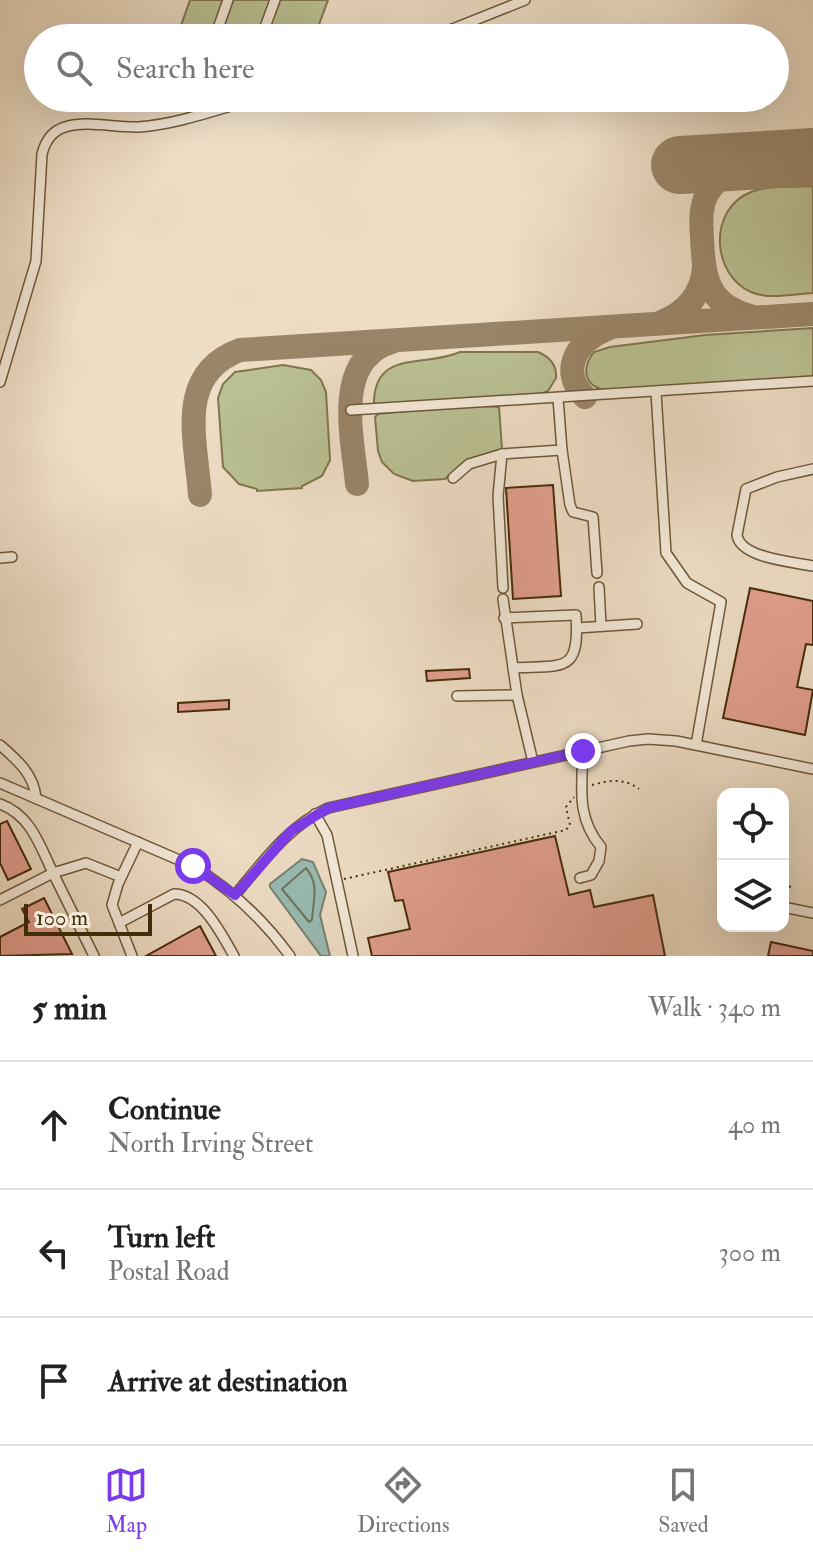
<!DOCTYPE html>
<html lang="en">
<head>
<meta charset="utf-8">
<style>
  body { margin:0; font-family:"IM FELL Double Pica",serif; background:#f2f2f2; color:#222 }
  .controls { position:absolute; right:24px; bottom:24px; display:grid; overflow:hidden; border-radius:16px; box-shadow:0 8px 32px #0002 }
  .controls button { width:72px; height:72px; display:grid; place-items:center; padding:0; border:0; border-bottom:2px solid #e0e0e0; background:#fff; color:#222; font:40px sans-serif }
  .scale { position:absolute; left:24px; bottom:20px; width:128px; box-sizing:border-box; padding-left:8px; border:4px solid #452c09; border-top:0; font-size:22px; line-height:28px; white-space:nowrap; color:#452c09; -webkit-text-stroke:6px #f4eada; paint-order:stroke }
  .stop { position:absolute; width:24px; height:24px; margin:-18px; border:6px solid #7c3aed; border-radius:50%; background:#fff }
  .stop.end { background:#7c3aed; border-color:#fff; box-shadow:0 2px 8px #0008 }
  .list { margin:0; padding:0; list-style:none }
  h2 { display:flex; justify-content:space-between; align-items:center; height:104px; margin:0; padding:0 32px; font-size:34px }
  h2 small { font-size:26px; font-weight:400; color:#767676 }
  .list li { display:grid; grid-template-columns:52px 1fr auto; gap:24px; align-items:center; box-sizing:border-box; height:128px; padding:0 32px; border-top:2px solid #e0e0e0 }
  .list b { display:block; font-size:30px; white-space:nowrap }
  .list p { margin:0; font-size:26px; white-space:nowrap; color:#767676 }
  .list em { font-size:26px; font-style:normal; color:#767676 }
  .icon { flex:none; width:44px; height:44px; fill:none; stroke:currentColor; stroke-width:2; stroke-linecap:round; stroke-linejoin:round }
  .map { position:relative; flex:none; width:813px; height:956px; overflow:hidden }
  .search { position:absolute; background:#fff; box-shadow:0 8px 32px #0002; left:24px; right:24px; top:24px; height:88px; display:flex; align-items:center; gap:20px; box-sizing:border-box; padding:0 28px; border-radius:44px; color:#767676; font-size:30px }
  .sheet { height:488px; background:#fff }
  nav { display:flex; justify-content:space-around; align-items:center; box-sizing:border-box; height:112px; border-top:2px solid #e0e0e0; background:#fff; font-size:22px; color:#767676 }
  nav a { display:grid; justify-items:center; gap:4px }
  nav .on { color:#7c3aed }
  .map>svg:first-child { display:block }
  .green { fill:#bac194; stroke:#80764e; stroke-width:2 }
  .water { fill:#99bcb4; stroke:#778270; stroke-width:2 }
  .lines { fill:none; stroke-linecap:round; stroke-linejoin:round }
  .shore { stroke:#6f745e; stroke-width:2 }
  .taxiway { stroke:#9a8568; stroke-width:24 }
  .runway { stroke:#9a8568; stroke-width:58 }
  .building { fill:#e29f90; stroke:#452c09; stroke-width:2 }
  .minor-casing { stroke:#6f5838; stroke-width:12 }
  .path { stroke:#452c09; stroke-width:2; stroke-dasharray:2 4; stroke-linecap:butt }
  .minor { stroke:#f4eada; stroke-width:9 }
  .route { stroke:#7c3aed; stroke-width:10 }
</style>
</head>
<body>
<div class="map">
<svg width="813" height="956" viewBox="0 0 813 956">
  <rect width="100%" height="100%" fill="#eedec6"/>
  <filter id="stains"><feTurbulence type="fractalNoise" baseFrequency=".0025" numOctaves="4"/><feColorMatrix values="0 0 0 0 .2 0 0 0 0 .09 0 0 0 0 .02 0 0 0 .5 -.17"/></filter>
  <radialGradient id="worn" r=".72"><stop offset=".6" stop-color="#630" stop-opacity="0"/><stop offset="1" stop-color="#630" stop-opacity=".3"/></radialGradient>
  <g class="green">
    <polygon points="190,0 328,0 314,38 189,38 178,34"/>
    <path d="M813 186V293C795 294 768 300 751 292 711 274 708 209 751 192 768 185 794 187 813 186Z"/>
    <path d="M813 328V379L604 390C583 385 582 367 594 352L610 347 705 335Z"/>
    <path d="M460 352H538C550 357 557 365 556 378L548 391 540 394 374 405C373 348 426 368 460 352Z"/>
    <polygon points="283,365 311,370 321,380 326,392 330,460 322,476 302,486 302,488 257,491 257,489 239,484 223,467 218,398 223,384 235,372"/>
    <polygon points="462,405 499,407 502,449 463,463 445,479 413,481 394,474 382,462 378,451 375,417 378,414"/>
  </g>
  <polygon class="water" points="302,859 313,862 326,892 320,915 330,956 321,956 270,887 270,884"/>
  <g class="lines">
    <path class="shore" d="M306 868C320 885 313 900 312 920L309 922 282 889Z"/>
    <g class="taxiway">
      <path d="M745 161C731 169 715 180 707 194 700 208 701 223 702 238 704 278 707 304 750 316"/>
      <path d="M662 322C687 312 702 294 704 267"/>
      <path d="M585 397C558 371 578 340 607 329"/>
      <path d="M357 484C353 439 332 359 392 342"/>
      <path d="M200 495C196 440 175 374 240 350L813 314"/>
    </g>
    <polyline class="runway" points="680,165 813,157"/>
  </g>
  <g class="building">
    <polygon points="553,485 561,596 513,599 506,488"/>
    <polygon points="750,588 813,601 813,645 806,644 797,687 813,690 805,735 723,718"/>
    <polygon points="469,669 470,678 427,681 426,671"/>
    <polygon points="229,700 229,709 178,712 178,703"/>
    <polygon points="7,821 31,869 8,880 0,863 0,824"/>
    <polygon points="555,836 569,895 590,890 594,907 653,895 665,956 372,956 368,938 410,929 403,900 395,901 388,872"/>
    <polygon points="44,898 72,954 0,956 0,937 29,922 22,909"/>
    <polygon points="200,926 216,956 146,956"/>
    <polygon points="771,942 813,951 813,956 768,956"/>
  </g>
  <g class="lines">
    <g class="minor-casing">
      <g id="minor">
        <polyline points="217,38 217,31 228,0"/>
        <polyline points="261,38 275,0"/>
        <polyline points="430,38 525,0"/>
        <path d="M0 382 36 261 42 154C45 142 52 131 65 127 87 120 116 128 139 127 179 124 221 108 259 98"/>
        <polyline points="656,392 666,553 687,583 721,602 696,745"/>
        <polyline points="351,410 813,381"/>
        <polyline points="562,450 570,505 573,512 593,517 597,573"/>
        <path d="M813 469 777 477 746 489 737 535C740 558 793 562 813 566"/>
        <polyline points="453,478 469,464 502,454"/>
        <polyline points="0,558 12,557"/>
        <polyline points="599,587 601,626"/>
        <polyline points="503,588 498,496 502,454 562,450 558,398"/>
        <polyline points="503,599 517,695 533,762"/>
        <path d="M504 618 576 615C580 674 564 665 513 668"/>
        <polyline points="577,628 637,624"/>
        <polyline points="457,696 517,695"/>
        <path d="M0 745C17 760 34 774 36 798"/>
        <path d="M0 783 193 866C232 890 263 919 290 956"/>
        <path d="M0 804C31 815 40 846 53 873L86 863 121 877"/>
        <polyline points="315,814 327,835 353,956"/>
        <path d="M580 878 591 875 599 861 601 847C576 817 582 788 583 751"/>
        <path d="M235 895C263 862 288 826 328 808L629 741 648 739 676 741 813 769"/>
        <polyline points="0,900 53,873 94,956"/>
        <polyline points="783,907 813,913"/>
        <path d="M119 923 174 894C202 894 222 935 234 956"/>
        <polyline points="132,956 112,905 118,884 138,842"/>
      </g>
    </g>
    <g class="path">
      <path d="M592 785C609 780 625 778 639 789"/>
      <polyline points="344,879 566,830 570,825 566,807 574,797"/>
      <polyline points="783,886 793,887"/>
    </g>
    <use href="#minor" class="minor"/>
  </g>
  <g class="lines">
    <polyline class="route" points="193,866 235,895 291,831 328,808 583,751"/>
  </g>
  <rect width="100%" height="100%" filter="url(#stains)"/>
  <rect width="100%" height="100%" fill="url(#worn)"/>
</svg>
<div class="controls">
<button><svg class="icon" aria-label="locate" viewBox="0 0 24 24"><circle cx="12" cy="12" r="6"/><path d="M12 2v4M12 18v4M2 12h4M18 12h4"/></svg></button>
<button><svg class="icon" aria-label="layers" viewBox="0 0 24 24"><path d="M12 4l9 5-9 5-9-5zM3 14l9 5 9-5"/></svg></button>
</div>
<div class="scale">100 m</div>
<div class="stop" style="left:193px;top:866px"></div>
<div class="stop end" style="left:583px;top:751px"></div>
<div class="search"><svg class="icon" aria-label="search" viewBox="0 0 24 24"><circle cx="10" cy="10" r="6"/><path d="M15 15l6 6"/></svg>Search here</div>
</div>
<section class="sheet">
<h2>5 min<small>Walk · 340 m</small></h2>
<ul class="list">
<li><svg class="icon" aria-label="ahead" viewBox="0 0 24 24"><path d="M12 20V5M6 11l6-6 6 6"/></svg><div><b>Continue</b><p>North Irving Street</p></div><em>40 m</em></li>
<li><svg class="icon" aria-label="left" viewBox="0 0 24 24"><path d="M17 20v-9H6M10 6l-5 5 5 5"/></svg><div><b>Turn left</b><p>Postal Road</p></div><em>300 m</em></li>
<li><svg class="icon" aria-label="arrive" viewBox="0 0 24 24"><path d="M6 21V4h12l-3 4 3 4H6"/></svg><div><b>Arrive at destination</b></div></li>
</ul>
</section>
<nav>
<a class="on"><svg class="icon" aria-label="map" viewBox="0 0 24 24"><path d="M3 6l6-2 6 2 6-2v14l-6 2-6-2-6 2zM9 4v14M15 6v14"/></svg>Map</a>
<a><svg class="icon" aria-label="directions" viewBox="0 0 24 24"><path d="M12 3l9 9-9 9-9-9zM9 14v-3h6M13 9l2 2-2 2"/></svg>Directions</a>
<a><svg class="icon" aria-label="saved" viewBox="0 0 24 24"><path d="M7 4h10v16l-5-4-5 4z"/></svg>Saved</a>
</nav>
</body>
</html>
